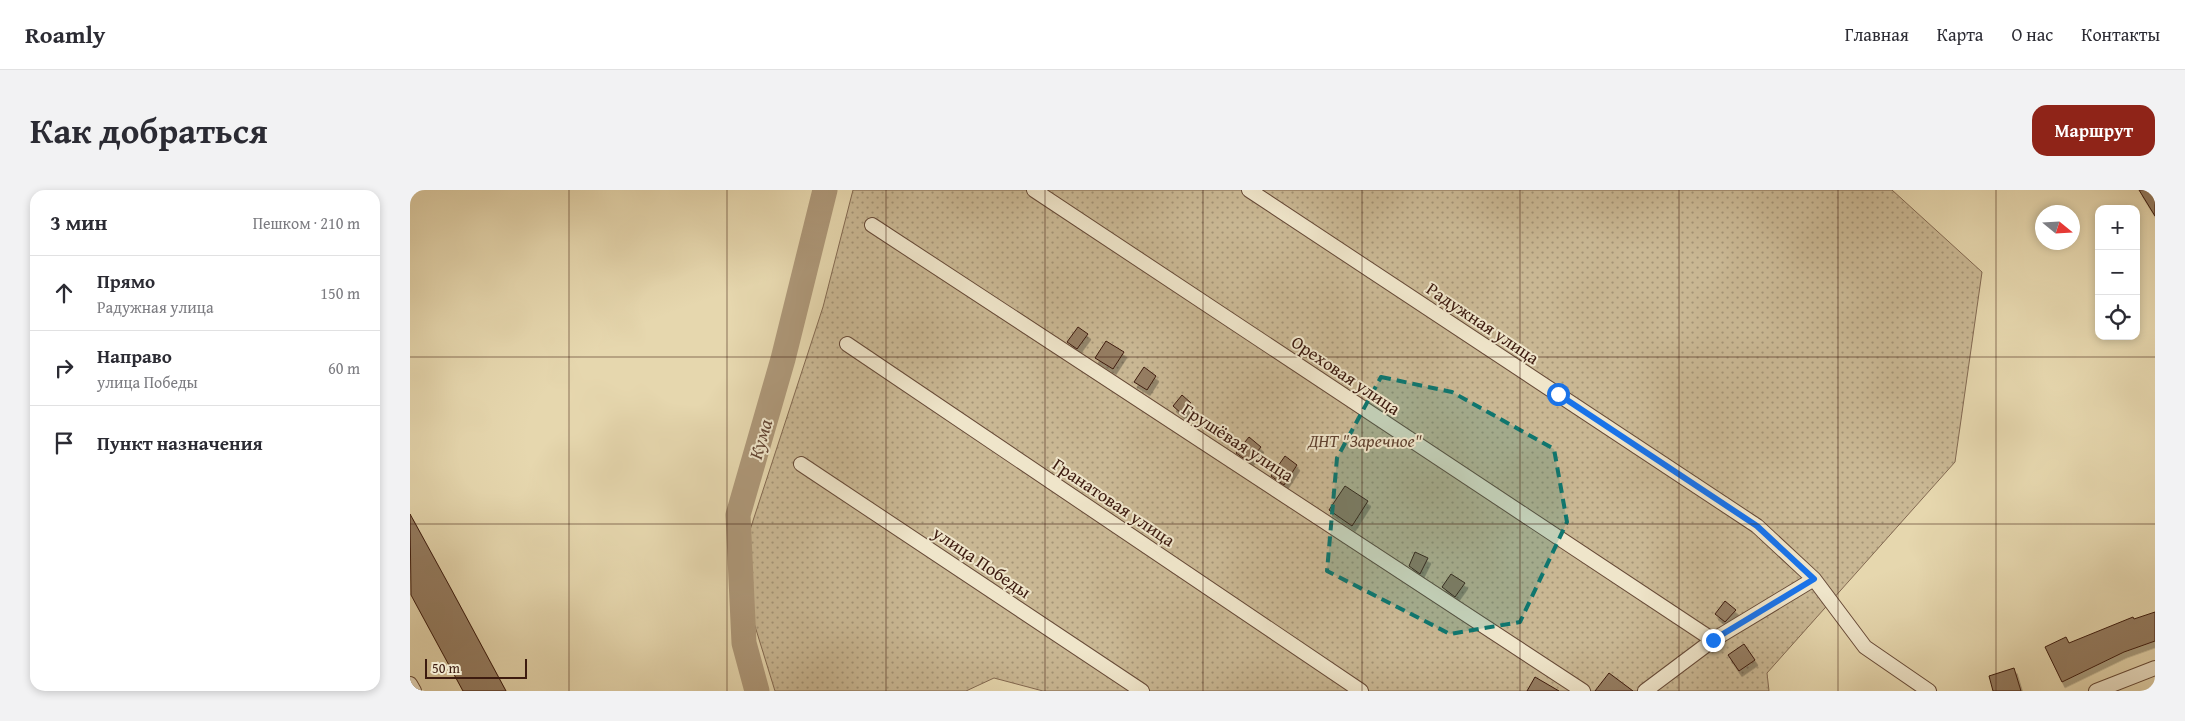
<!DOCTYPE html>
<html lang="ru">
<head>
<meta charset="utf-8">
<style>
  :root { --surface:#fff; --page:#f2f2f3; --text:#2b2b33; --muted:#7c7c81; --line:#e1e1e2; --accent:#8f2418 }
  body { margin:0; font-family:"Gentium Book Plus",serif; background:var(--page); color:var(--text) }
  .controls { position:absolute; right:15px; top:15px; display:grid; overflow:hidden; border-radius:10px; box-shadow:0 2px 8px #0003 }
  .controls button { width:45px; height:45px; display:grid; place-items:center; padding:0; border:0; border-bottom:1px solid var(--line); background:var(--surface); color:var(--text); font:25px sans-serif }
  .compass { position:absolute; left:1625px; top:15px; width:45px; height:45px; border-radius:50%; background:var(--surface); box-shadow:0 2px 8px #0003; rotate:108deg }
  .scale { position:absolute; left:15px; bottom:12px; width:102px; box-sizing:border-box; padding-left:5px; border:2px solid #3d1b0f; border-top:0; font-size:14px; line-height:18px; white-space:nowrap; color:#3d1b0f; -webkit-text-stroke:4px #efe5ca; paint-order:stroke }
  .stop { position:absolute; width:15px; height:15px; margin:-11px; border:4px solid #1a73e8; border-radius:50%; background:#fff }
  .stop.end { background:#1a73e8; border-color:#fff; box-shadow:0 1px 5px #0008 }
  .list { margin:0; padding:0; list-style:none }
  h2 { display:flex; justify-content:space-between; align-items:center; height:65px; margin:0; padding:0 20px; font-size:21px }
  h2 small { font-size:16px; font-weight:400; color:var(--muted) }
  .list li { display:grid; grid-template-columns:32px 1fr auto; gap:15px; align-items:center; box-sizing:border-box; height:75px; padding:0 20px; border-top:1px solid var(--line) }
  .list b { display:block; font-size:19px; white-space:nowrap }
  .list p { margin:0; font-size:16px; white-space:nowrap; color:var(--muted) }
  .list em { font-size:16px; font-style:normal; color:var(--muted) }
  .icon { flex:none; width:28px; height:28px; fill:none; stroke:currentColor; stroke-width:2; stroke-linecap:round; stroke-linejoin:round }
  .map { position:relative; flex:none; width:1745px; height:501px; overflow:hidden; border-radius:15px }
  header { display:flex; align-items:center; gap:30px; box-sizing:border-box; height:70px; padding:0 25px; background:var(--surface); border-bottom:1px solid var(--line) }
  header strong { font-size:24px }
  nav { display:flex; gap:28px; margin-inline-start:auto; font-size:18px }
  .intro { display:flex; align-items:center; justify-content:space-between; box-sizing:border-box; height:120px; padding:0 30px }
  h1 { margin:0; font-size:35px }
  .button { padding:12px 22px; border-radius:15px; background:var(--accent); color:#fff; font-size:18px; font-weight:700 }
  main { display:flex; gap:30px; padding:0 30px }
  aside { flex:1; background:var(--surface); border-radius:15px; box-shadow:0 2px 8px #0003 }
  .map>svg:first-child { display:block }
  .park { fill:url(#park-dots); stroke:#836951 }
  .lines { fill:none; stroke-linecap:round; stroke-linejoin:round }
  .river { stroke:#ad9778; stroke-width:25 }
  .building { fill:#957d62; stroke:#3d1b0f; filter:url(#shadow) }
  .street-casing { stroke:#674a37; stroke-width:16 }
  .street { stroke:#efe5ca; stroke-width:14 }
  .route { stroke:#1a73e8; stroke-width:6 }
  .marked { fill:#0f766e; fill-opacity:0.2; stroke:#0f766e; stroke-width:4; stroke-dasharray:10 6; stroke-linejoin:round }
  .grid { fill:none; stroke:#3d1b0f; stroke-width:1; stroke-opacity:0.55 }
  .labels { text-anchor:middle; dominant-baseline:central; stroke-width:4; stroke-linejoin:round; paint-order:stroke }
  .street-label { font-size:18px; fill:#3d1b0f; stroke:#efe5ca }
  .park-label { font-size:18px; font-style:italic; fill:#604230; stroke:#efe5ca }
  .water-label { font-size:19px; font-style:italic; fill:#644634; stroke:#efe5ca }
</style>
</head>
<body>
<header>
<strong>Roamly</strong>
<nav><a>Главная</a><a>Карта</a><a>О нас</a><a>Контакты</a></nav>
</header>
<div class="intro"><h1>Как добраться</h1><a class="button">Маршрут</a></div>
<main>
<aside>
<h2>3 мин<small>Пешком · 210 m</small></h2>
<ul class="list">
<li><svg class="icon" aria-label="ahead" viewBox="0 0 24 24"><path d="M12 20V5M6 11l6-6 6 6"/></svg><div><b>Прямо</b><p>Радужная улица</p></div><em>150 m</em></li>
<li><svg class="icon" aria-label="right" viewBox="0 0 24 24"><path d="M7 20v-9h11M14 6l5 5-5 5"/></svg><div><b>Направо</b><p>улица Победы</p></div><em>60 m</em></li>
<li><svg class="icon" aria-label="arrive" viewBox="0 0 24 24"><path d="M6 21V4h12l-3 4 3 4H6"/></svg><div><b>Пункт назначения</b></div></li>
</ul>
</aside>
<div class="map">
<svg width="1745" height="501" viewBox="0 0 1745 501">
  <defs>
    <pattern id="park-dots" width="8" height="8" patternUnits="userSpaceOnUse" patternTransform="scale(1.25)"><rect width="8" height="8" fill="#c9b793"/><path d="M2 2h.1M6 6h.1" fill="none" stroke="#a49476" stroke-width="1.8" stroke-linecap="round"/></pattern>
    <filter id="shadow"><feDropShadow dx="3" dy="5.5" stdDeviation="0" flood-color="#0004"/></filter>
  </defs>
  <rect width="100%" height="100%" fill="#e6d7ae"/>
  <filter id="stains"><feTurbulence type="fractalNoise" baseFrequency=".004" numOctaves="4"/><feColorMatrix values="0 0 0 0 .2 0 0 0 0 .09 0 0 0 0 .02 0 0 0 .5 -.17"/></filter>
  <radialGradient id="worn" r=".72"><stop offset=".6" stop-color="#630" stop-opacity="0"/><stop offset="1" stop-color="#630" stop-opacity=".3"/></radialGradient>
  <path class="park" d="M443,0h1039l90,82 -27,190 -188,211 2,18h-726l-49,-13 -28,13h-191l-21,-68 -6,-87 75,-229z"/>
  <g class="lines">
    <path class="river" d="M347,501l-13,-48 -6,-128 45,-156 42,-169"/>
  </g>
  <path class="building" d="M1729,0h16v26z
    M668,137l10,7 -11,15 -10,-7z
    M696,151l18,11 -11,17 -18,-11z
    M734,177l12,9 -9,14 -13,-8z
    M772,205l9,8 -9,11 -9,-8z
    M839,247l12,10 -12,15 -13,-9z
    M875,266l12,9 -13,20 -13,-9z
    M935,296l23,15 -16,25 -23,-16z
    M0,324l40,73 56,104h-43l-52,-96z
    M1005,362l13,6 -8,16 -11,-8z
    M1041,384l14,9 -10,14 -13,-10z
    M1315,411l11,9 -11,12 -10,-8z
    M1745,422v29l-31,11 -62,30 -17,-35 21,-10 3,6 64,-26 1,2z
    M1334,454l11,16 -16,11 -11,-16z
    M1604,478l7,23h-28l-4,-15z
    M1199,483l24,18h-38z
    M1125,487l24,14h-32z"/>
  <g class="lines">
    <g class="street-casing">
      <path id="street" d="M624,0l679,450
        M839,0l508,336 57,53 51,68 64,44
        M462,35l711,466
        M437,154l514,347
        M391,274l341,227
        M0,494l4,7
        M1235,501l68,-51 101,-61
        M1686,501l59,-23"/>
    </g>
    <use href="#street" class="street"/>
  </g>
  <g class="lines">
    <path class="route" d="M1148,204l199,132 57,53 -101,61"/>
  </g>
  <path class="marked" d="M971,187l71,15 102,57 13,73 -47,100 -70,12 -123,-63 10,-113z"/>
  <path class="grid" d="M159,0v501M317,0v501M476,0v501M635,0v501M793,0v501M952,0v501M1110,0v501M1269,0v501M1428,0v501M1586,0v501M0,167h1745M0,334h1745"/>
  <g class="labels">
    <g class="street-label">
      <text transform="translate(1073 133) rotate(34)">Радужная улица</text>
      <text transform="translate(936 185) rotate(34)">Ореховая улица</text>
      <text transform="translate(828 252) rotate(33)">Грушёвая улица</text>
      <text transform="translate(704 312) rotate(34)">Гранатовая улица</text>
      <text transform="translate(572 372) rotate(34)">улица Победы</text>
    </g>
    <g class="park-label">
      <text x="955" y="250">ДНТ "Заречное"</text>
    </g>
    <g class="water-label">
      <text transform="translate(350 249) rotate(-74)">Кума</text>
    </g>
  </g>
  <rect width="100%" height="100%" filter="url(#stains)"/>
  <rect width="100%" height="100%" fill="url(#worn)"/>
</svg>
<div class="controls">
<button>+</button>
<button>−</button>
<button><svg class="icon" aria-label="locate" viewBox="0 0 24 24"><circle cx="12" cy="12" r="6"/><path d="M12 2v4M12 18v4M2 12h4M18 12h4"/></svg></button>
</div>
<svg class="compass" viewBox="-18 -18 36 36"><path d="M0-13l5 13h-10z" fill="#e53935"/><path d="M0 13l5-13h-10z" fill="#7c7c81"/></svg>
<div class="scale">50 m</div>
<div class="stop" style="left:1148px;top:204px"></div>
<div class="stop end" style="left:1303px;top:450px"></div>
</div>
</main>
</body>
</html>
